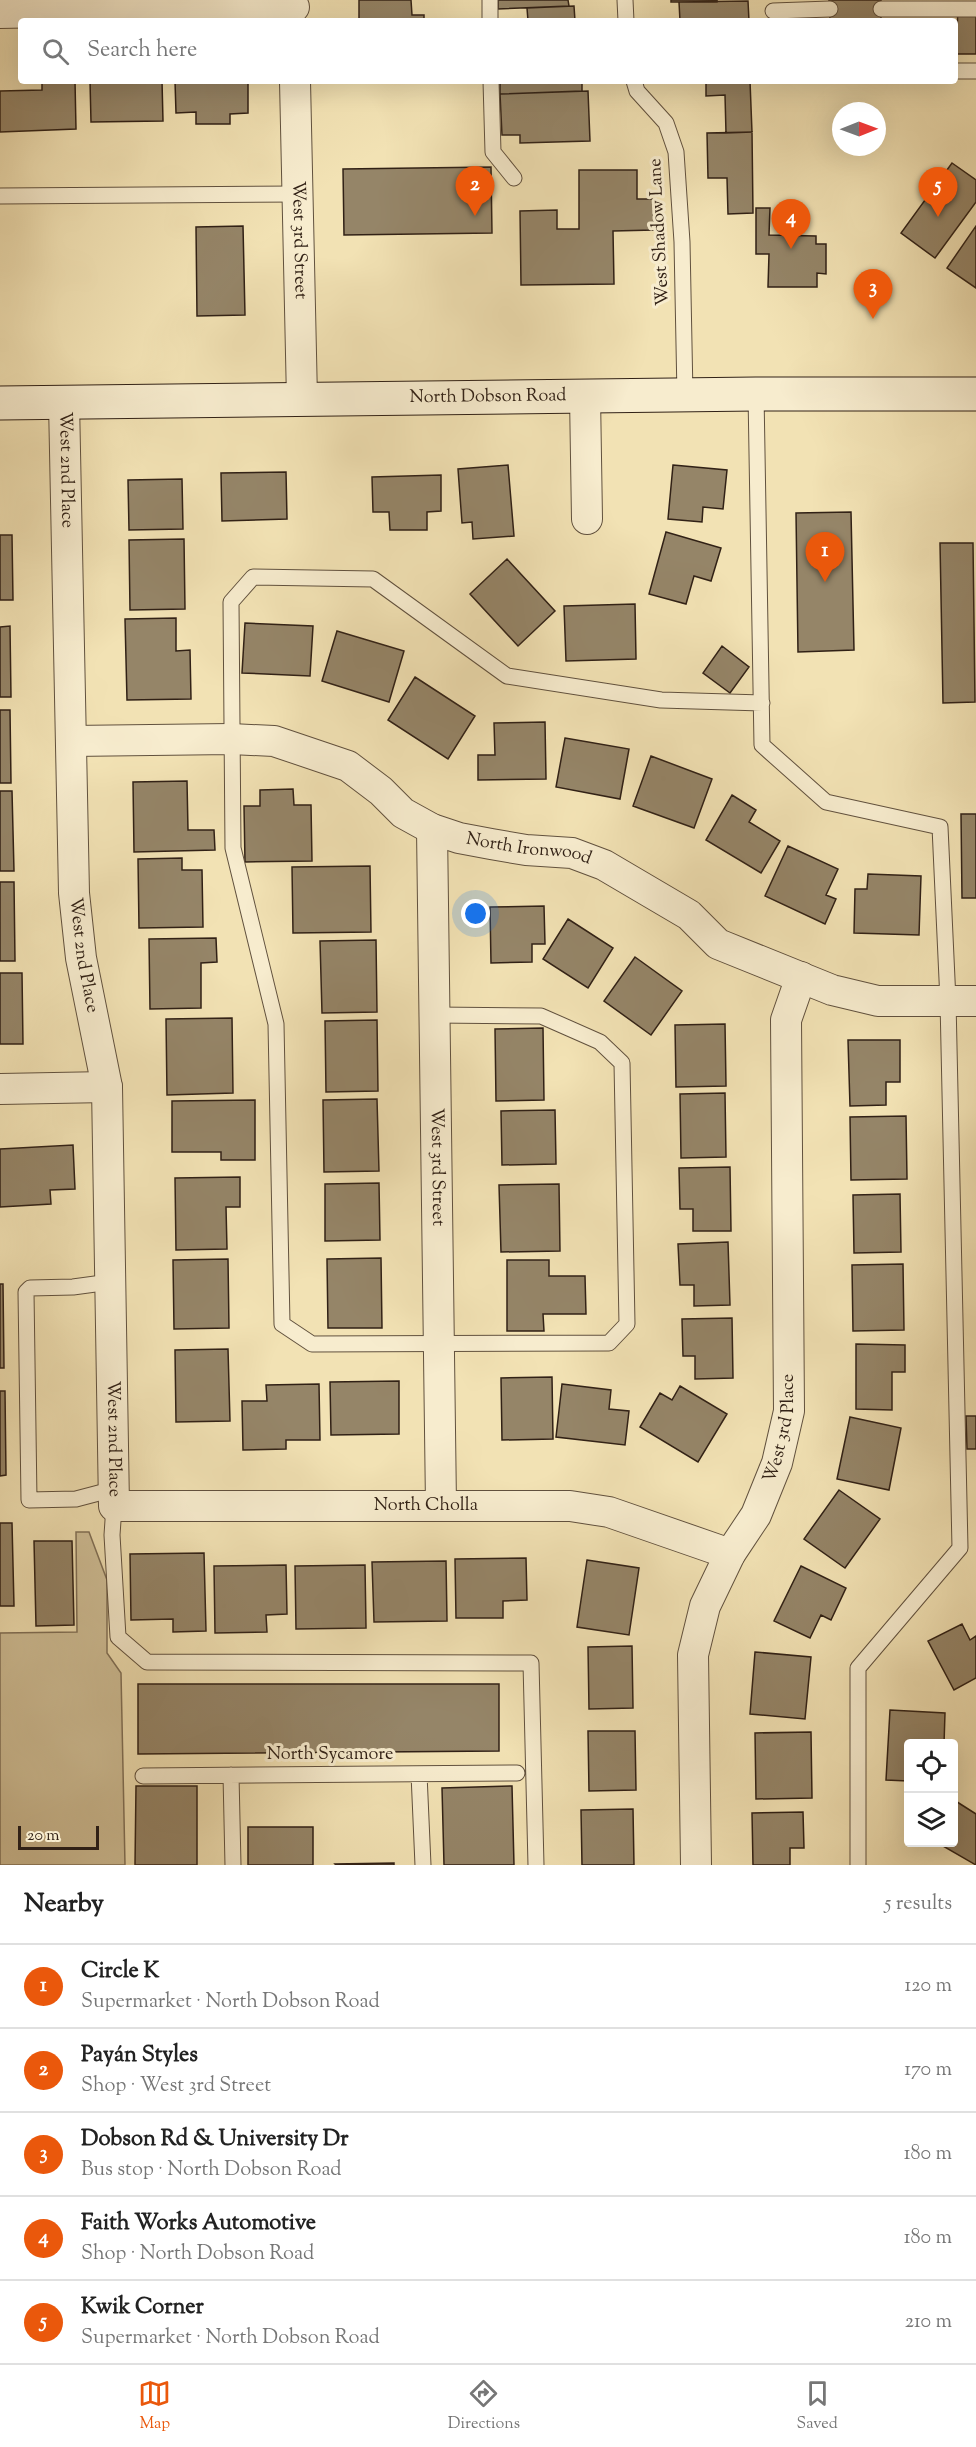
<!DOCTYPE html>
<html lang="en">
<head>
<meta charset="utf-8">
<style>
  :root { --surface:#fff; --page:#f2f2f2; --text:#222; --muted:#767676; --line:#e0e0e0; --accent:#ea580c }
  body { margin:0; font-family:"Sorts Mill Goudy",serif; background:var(--page); color:var(--text) }
  .controls { position:absolute; right:18px; bottom:18px; display:grid; overflow:hidden; border-radius:6px; box-shadow:0 6px 24px #0002 }
  .controls button { width:54px; height:54px; display:grid; place-items:center; padding:0; border:0; border-bottom:2px solid var(--line); background:var(--surface); color:var(--text); font:30px sans-serif }
  .compass { position:absolute; left:832px; top:102px; width:54px; height:54px; border-radius:50%; background:var(--surface); box-shadow:0 6px 24px #0002; rotate:89deg }
  .scale { position:absolute; left:18px; bottom:15px; width:81px; box-sizing:border-box; padding-left:6px; border:3px solid #312116; border-top:0; font-size:16px; line-height:21px; white-space:nowrap; color:#312116; -webkit-text-stroke:4px #f7ecce; paint-order:stroke }
  .you { position:absolute; left:476px; top:914px; width:21px; height:21px; margin:-15px; border:4px solid #fff; border-radius:50%; background:#1a73e8; box-shadow:0 0 0 9px #1a73e833 }
  .badge { display:grid; place-items:center; width:39px; height:39px; border-radius:50%; background:var(--accent); color:#fff; font-size:20px; font-weight:700 }
  .pin { position:absolute; translate:-50% -50px; filter:drop-shadow(0 2px 3px #0008) }
  .pin::after { content:''; position:absolute; top:32px; width:21px; height:18px; background:inherit; clip-path:polygon(0 0,100% 0,50% 100%) }
  .list { margin:0; padding:0; list-style:none }
  h2 { display:flex; justify-content:space-between; align-items:center; height:78px; margin:0; padding:0 24px; font-size:26px }
  h2 small { font-size:20px; font-weight:400; color:var(--muted) }
  .list li { display:grid; grid-template-columns:39px 1fr auto; gap:18px; align-items:center; box-sizing:border-box; height:84px; padding:0 24px; border-top:2px solid var(--line) }
  .list b { display:block; font-size:22px; white-space:nowrap }
  .list p { margin:0; font-size:20px; white-space:nowrap; color:var(--muted) }
  .list em { font-size:20px; font-style:normal; color:var(--muted) }
  .icon { flex:none; width:33px; height:33px; fill:none; stroke:currentColor; stroke-width:2; stroke-linecap:round; stroke-linejoin:round }
  .map { position:relative; flex:none; width:976px; height:1865px; overflow:hidden }
  .search { position:absolute; background:var(--surface); box-shadow:0 6px 24px #0002; left:18px; right:18px; top:18px; height:66px; display:flex; align-items:center; gap:15px; box-sizing:border-box; padding:0 21px; border-radius:6px; color:var(--muted); font-size:22px }
  .sheet { height:498px; background:var(--surface) }
  nav { display:flex; justify-content:space-around; align-items:center; box-sizing:border-box; height:84px; border-top:2px solid var(--line); background:var(--surface); font-size:16px; color:var(--muted) }
  nav a { display:grid; justify-items:center; gap:3px }
  nav .on { color:var(--accent) }
  .map>svg:first-child { display:block }
  .green { fill:#d1c199; stroke:#817158; stroke-width:1.5 }
  .building { fill:#958568; stroke:#312116; stroke-width:1.5 }
  .lines { fill:none; stroke-linecap:round; stroke-linejoin:round }
  .lane-casing { stroke:#61513e; stroke-width:17 }
  .street-casing { stroke:#61513e; stroke-width:32 }
  .secondary-casing { stroke:#312116; stroke-width:35 }
  .lane { stroke:#f7ecce; stroke-width:15 }
  .street { stroke:#f7ecce; stroke-width:30 }
  .secondary { stroke:#f7ecce; stroke-width:33 }
  .labels { text-anchor:middle; dominant-baseline:central; stroke-width:6; stroke-linejoin:round; paint-order:stroke }
  .street-label { font-size:18px; fill:#312116; stroke:#f7ecce }
</style>
</head>
<body>
<div class="map">
<svg width="976" height="1865" viewBox="0 0 976 1865">
  <rect width="100%" height="100%" fill="#f2e2b4"/>
  <filter id="stains"><feTurbulence type="fractalNoise" baseFrequency=".00333" numOctaves="4"/><feColorMatrix values="0 0 0 0 .2 0 0 0 0 .09 0 0 0 0 .02 0 0 0 .5 -.17"/></filter>
  <radialGradient id="worn" r=".72"><stop offset=".6" stop-color="#630" stop-opacity="0"/><stop offset="1" stop-color="#630" stop-opacity=".3"/></radialGradient>
  <path class="green" d="M76,1532h13l18,48v73l14,20 4,192h-125v-232l77,-1z"/>
  <path class="building" d="M359,0h52l1,15h12v6h-65z
    M498,0h70l1,6 -71,3z
    M671,0h46v2h-46z
    M829,0h52v21h-51z
    M748,1l1,20h-69l-1,-19z
    M574,6l1,15h-47l-1,-13z
    M958,8l18,1v45h-20z
    M42,81h33l1,48 -76,3v-41l42,-1z
    M90,81h72l1,40 -72,1z
    M175,81h73v32l-18,1v10h-34v-12l-20,1z
    M500,81h82v10l-82,3z
    M706,81h44l2,51 -26,1 -1,-38 -19,1z
    M848,81h78l-78,2z
    M588,91l2,50 -70,2v-8h-18l-2,-41z
    M752,132l1,81 -25,1 -1,-36h-19l-1,-45z
    M952,163l24,17v22l-41,56 -34,-25z
    M491,167l1,66 -148,2 -1,-66z
    M579,170h58v29h16l1,31 -41,1 1,53 -93,1 -1,-74 37,-1v19h22z
    M756,208h14l-1,27 47,1v8h10v30l-9,-1v14h-49l1,-33h-13z
    M243,226l2,89 -48,1 -1,-89z
    M976,226v62l-29,-20z
    M508,465l6,71 -41,3 -1,-17 -10,1 -4,-54z
    M673,465l54,5 -4,39 -20,-2 -1,15 -34,-3z
    M286,472l1,47 -65,2 -1,-48z
    M441,475v36l-14,1v18h-37l-1,-18h-16l-1,-35z
    M182,479l1,50 -54,1 -1,-50z
    M851,512l3,138 -56,2 -2,-139z
    M666,532l55,16 -10,33 -17,-5 -8,28 -37,-10z
    M0,535h12l1,65h-13z
    M184,539l1,70 -55,1 -1,-70z
    M940,543h33l2,159 -32,1z
    M507,559l48,52 -37,35 -48,-52z
    M635,604l1,55 -70,2 -2,-55z
    M176,618v33l14,-1 1,49 -64,1 -2,-81z
    M245,623l68,3 -3,50 -68,-3z
    M10,626l1,71h-11v-70z
    M337,631l67,20 -15,51 -67,-21z
    M722,646l27,21 -19,26 -27,-20z
    M415,677l60,39 -27,43 -60,-39z
    M0,710h10l1,73h-11z
    M545,722l1,57 -68,1v-25h17l-1,-32z
    M565,738l64,11 -9,50 -64,-12z
    M651,756l61,23 -18,49 -61,-22z
    M187,781l1,49h26l1,20 -81,2 -1,-70z
    M293,789l1,16h17l1,56 -67,1 -1,-56h16v-16z
    M0,791h12l2,80h-14z
    M732,795l24,15 -7,12 31,19 -19,32 -55,-33z
    M961,814h15v84h-14z
    M788,846l50,23 -12,26 10,4 -11,25 -60,-28z
    M182,858v12h20l1,57 -64,1 -1,-69z
    M370,866l1,66 -78,1 -1,-66z
    M868,874l53,2 -2,59 -65,-2 1,-44h12z
    M0,882h14l1,79h-15z
    M544,906l1,38h-13v18l-41,1 -1,-56z
    M568,919l45,29 -25,40 -45,-29z
    M216,938l1,24 -16,1v45l-51,1 -1,-70z
    M376,940l1,72 -55,1 -2,-72z
    M635,957l47,34 -31,44 -47,-34z
    M0,973h22l1,71h-23z
    M232,1018l1,75 -66,2 -1,-76z
    M377,1020l1,71 -52,1 -1,-71z
    M725,1024l1,62 -50,1 -1,-62z
    M543,1028l1,72 -48,1 -1,-72z
    M848,1040h52v42h-14v23l-36,1z
    M725,1093l1,64 -45,1 -1,-64z
    M377,1099l2,72 -55,1 -1,-72z
    M255,1100v60h-34v-8h-49v-51z
    M555,1110l1,54 -54,1 -1,-54z
    M906,1116l1,63 -56,1 -1,-63z
    M73,1145l2,44 -25,1 1,14 -51,3v-58z
    M730,1167l1,64h-38v-22h-13l-1,-41z
    M240,1177v30h-14l1,42 -51,1 -1,-72z
    M379,1183l1,57 -55,1v-57z
    M559,1184l1,67 -59,1 -2,-67z
    M900,1194l1,58 -47,1 -1,-58z
    M728,1242l2,63 -36,1v-21h-14l-2,-41z
    M381,1258l1,70h-54l-1,-69z
    M228,1259l1,69 -55,1 -1,-69z
    M507,1260h42v16h36l1,38h-43l1,17h-37z
    M903,1264l1,66 -51,1 -1,-66z
    M0,1284h3l1,84h-4z
    M732,1318l1,60 -38,1v-23h-12l-1,-37z
    M856,1344l49,1v27h-13v38l-36,-1z
    M228,1349l2,72 -54,1 -1,-72z
    M552,1377l1,62 -51,1 -1,-62z
    M399,1381v53l-68,1 -1,-53z
    M319,1384l1,56h-34v9l-43,1 -1,-49h25l-1,-16z
    M562,1384l49,6 -2,19 20,2 -4,34 -69,-8z
    M680,1386l47,28 -29,48 -58,-35 20,-34 12,7z
    M0,1391h5l1,84 -6,1z
    M966,1416h10v33h-9z
    M850,1417l51,11 -12,62 -52,-11z
    M839,1490l41,29 -35,49 -41,-29z
    M0,1523h12l2,83h-14z
    M34,1541h38l2,84 -38,1z
    M204,1553l2,78 -33,1v-13l-42,1 -1,-66z
    M526,1558l1,42 -24,1v17h-47l-1,-59z
    M587,1560l52,8 -10,67 -52,-8z
    M446,1561l1,60 -73,1 -2,-60z
    M286,1565l1,49 -21,1 1,17 -52,1 -1,-67z
    M365,1565l1,63 -70,1 -1,-63z
    M801,1566l45,22 -15,32 -10,-5 -11,23 -36,-17z
    M962,1624l8,16 6,-4v42l-22,12 -26,-49z
    M632,1646l1,62 -44,1 -1,-62z
    M755,1652l56,5 -6,62 -55,-5z
    M138,1684h361v67l-361,3z
    M890,1710l55,3 -1,31h-36v37l-22,-1z
    M588,1731h47l1,59 -47,1z
    M811,1732l1,66 -56,1 -1,-66z
    M136,1786h61v79h-62z
    M512,1786l2,79h-70l-2,-77z
    M954,1800l22,14v51l-40,-23h18z
    M633,1809l1,56h-52l-1,-55z
    M803,1812l1,36h-14v17h-37l-1,-52z
    M248,1827h65v38h-65z
    M394,1863v2h-58l-1,-1z"/>
  <g class="lines">
    <g class="lane-casing">
      <path id="lane" d="M490,0v21
        M625,0l1,21
        M881,9h95
        M773,11l57,-2
        M955,71h21
        M491,81l2,71 21,26
        M634,81l3,10 29,32 10,29 6,90 3,153
        M0,196l298,-2
        M756,394l6,351 64,57 114,25 8,174 12,547 -102,120v197
        M435,1015l106,1 59,26 22,21 5,261 -18,19 -297,1 -30,-20 -6,-300 -43,-176 -2,-246 22,-25 120,2 134,97 154,24 101,3
        M110,1282l-37,5 -43,1 -4,4 3,208 47,-1 38,-10
        M114,1506l-2,29 6,102 29,25 384,1 5,202
        M419,1774l4,91
        M231,1775l2,90
        M143,1776l374,-3"/>
    </g>
    <g class="street-casing">
      <g id="street">
        <path d="M0,13l294,-6"/>
        <path id="s1" d="M295,81l7,318"/>
        <path d="M585,396l2,123"/>
        <path id="s2" d="M64,402l10,491 7,65 26,129 7,419h456l39,6 121,42"/>
        <path id="s3" d="M71,741l160,-2 43,2 74,25 33,25 22,22 29,16 27,9 32,6 35,6 46,3 32,12 85,50 29,29 114,46 46,11h98"/>
        <path id="s4" d="M432,829l9,676"/>
        <path d="M0,1089l107,-2"/>
        <path id="s5" d="M696,1865l-3,-210 12,-49 25,-52 26,-39 21,-52 12,-52 -3,-391 15,-43"/>
      </g>
    </g>
    <g class="secondary-casing">
      <g id="secondary">
        <path id="s6" d="M0,403l756,-9h220"/>
      </g>
    </g>
    <use href="#lane" class="lane"/>
    <use href="#street" class="street"/>
    <use href="#secondary" class="secondary"/>
  </g>
  <g class="labels">
    <g class="street-label">
      <text transform="translate(660 232) rotate(-93)">West Shadow Lane</text>
      <text stroke="none"><textPath href="#s1" startOffset="159">West 3rd Street</textPath></text>
      <text stroke="none"><textPath href="#s6" startOffset="488">North Dobson Road</textPath></text>
      <text stroke="none"><textPath href="#s2" startOffset="68">West 2nd Place</textPath></text>
      <text stroke="none"><textPath href="#s3" startOffset="486">North Ironwood</textPath></text>
      <text stroke="none"><textPath href="#s2" startOffset="554">West 2nd Place</textPath></text>
      <text stroke="none"><textPath href="#s4" startOffset="338">West 3rd Street</textPath></text>
      <text stroke="none"><textPath href="#s5" startOffset="456">West 3rd Place</textPath></text>
      <text stroke="none"><textPath href="#s2" startOffset="1040">West 2nd Place</textPath></text>
      <text stroke="none"><textPath href="#s2" startOffset="1419">North Cholla</textPath></text>
      <text x="330" y="1755">North Sycamore</text>
    </g>
  </g>
  <rect width="100%" height="100%" filter="url(#stains)"/>
  <rect width="100%" height="100%" fill="url(#worn)"/>
</svg>
<div class="controls">
<button><svg class="icon" aria-label="locate" viewBox="0 0 24 24"><circle cx="12" cy="12" r="6"/><path d="M12 2v4M12 18v4M2 12h4M18 12h4"/></svg></button>
<button><svg class="icon" aria-label="layers" viewBox="0 0 24 24"><path d="M12 4l9 5-9 5-9-5zM3 14l9 5 9-5"/></svg></button>
</div>
<svg class="compass" viewBox="-18 -18 36 36"><path d="M0-13l5 13h-10z" fill="#e53935"/><path d="M0 13l5-13h-10z" fill="#767676"/></svg>
<div class="scale">20 m</div>
<div class="you"></div>
<div class="pin badge" style="left:825px;top:582px">1</div>
<div class="pin badge" style="left:475px;top:216px">2</div>
<div class="pin badge" style="left:873px;top:319px">3</div>
<div class="pin badge" style="left:791px;top:249px">4</div>
<div class="pin badge" style="left:938px;top:217px">5</div>
<div class="search"><svg class="icon" aria-label="search" viewBox="0 0 24 24"><circle cx="10" cy="10" r="6"/><path d="M15 15l6 6"/></svg>Search here</div>
</div>
<section class="sheet">
<h2>Nearby<small>5 results</small></h2>
<ul class="list">
<li><span class="badge">1</span><div><b>Circle K</b><p>Supermarket · North Dobson Road</p></div><em>120 m</em></li>
<li><span class="badge">2</span><div><b>Payán Styles</b><p>Shop · West 3rd Street</p></div><em>170 m</em></li>
<li><span class="badge">3</span><div><b>Dobson Rd &amp; University Dr</b><p>Bus stop · North Dobson Road</p></div><em>180 m</em></li>
<li><span class="badge">4</span><div><b>Faith Works Automotive</b><p>Shop · North Dobson Road</p></div><em>180 m</em></li>
<li><span class="badge">5</span><div><b>Kwik Corner</b><p>Supermarket · North Dobson Road</p></div><em>210 m</em></li>
</ul>
</section>
<nav>
<a class="on"><svg class="icon" aria-label="map" viewBox="0 0 24 24"><path d="M3 6l6-2 6 2 6-2v14l-6 2-6-2-6 2zM9 4v14M15 6v14"/></svg>Map</a>
<a><svg class="icon" aria-label="directions" viewBox="0 0 24 24"><path d="M12 3l9 9-9 9-9-9zM9 14v-3h6M13 9l2 2-2 2"/></svg>Directions</a>
<a><svg class="icon" aria-label="saved" viewBox="0 0 24 24"><path d="M7 4h10v16l-5-4-5 4z"/></svg>Saved</a>
</nav>
</body>
</html>
